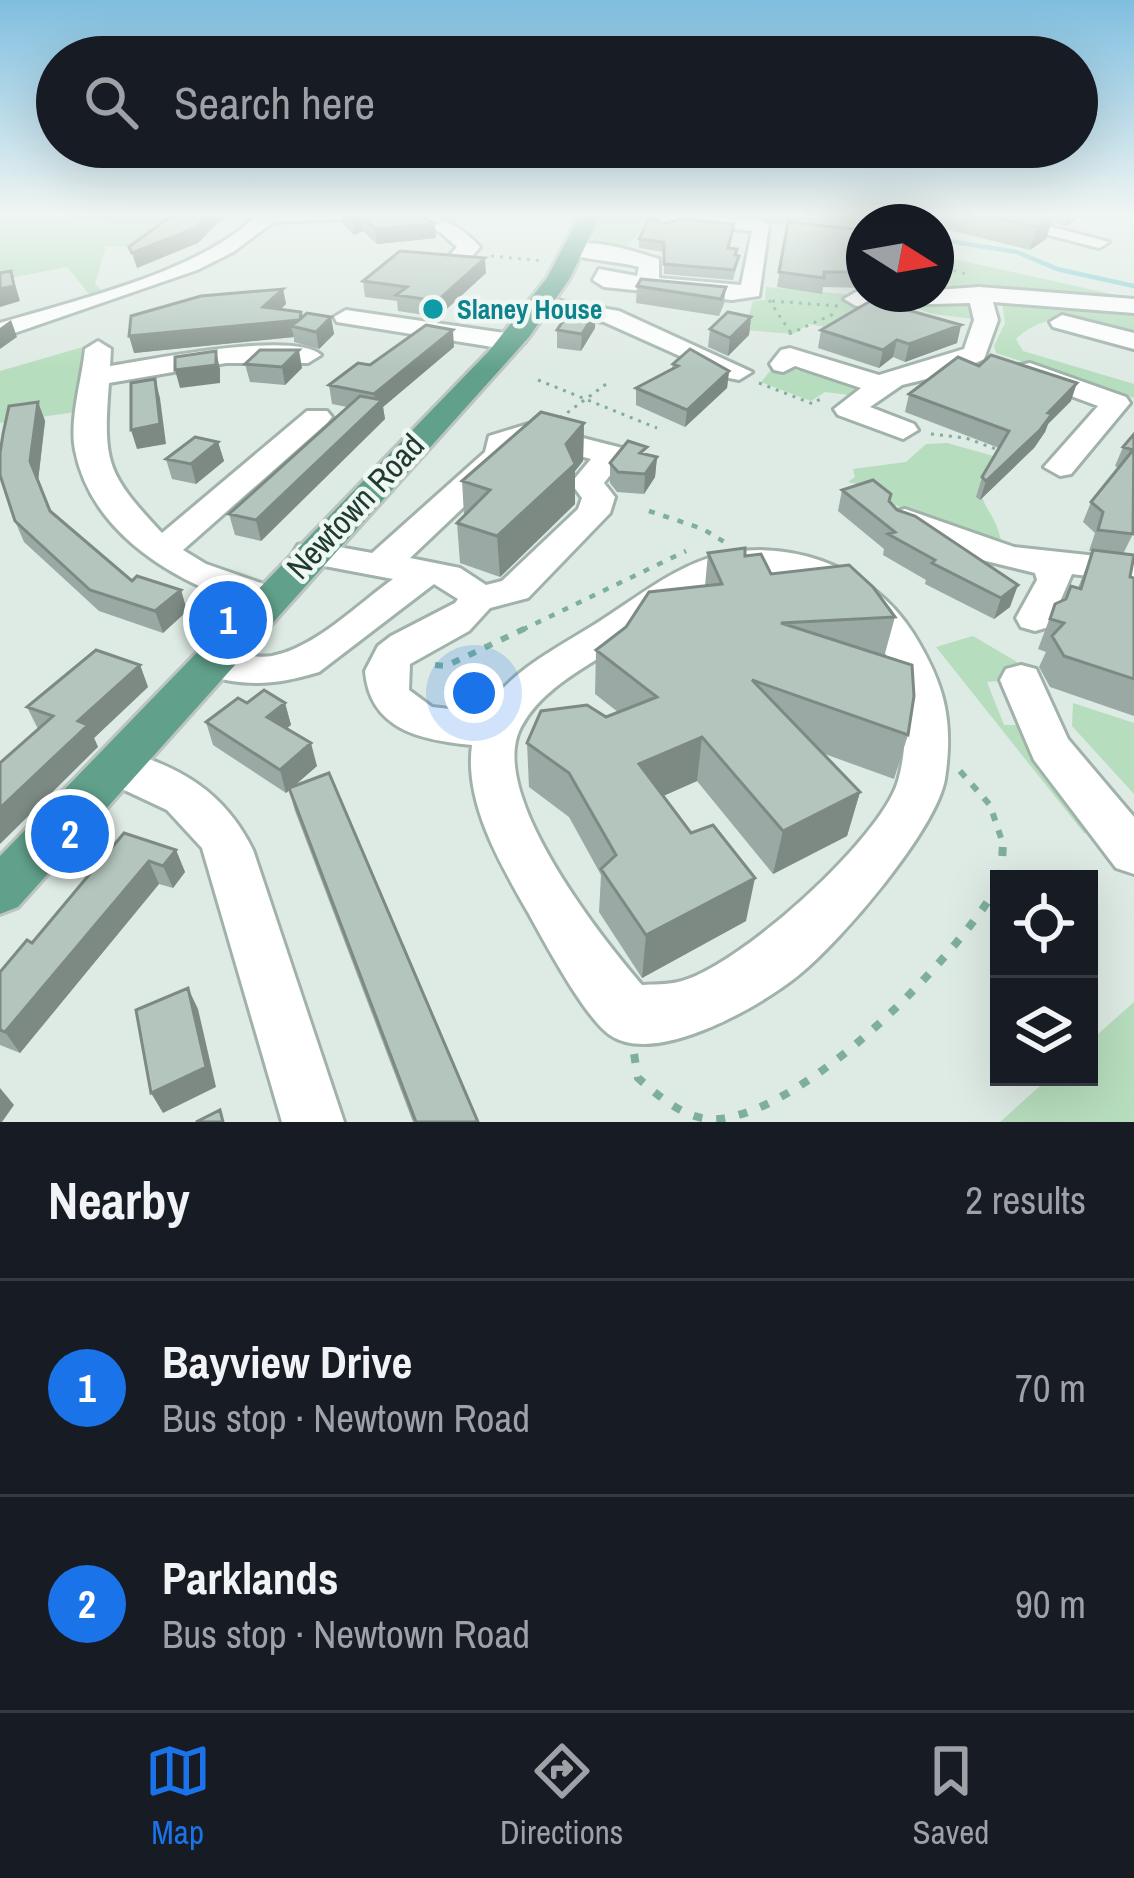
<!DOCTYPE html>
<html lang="en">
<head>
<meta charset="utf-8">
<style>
  :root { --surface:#171b24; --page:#20242c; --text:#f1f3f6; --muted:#9ea1a6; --line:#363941; --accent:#1a73e8 }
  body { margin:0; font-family:"Archivo Narrow",sans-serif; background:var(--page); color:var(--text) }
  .controls { position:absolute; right:36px; bottom:36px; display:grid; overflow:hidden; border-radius:0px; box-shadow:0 12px 48px #0002 }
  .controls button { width:108px; height:108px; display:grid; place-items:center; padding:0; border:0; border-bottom:3px solid var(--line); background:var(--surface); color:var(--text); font:60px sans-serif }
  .compass { position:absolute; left:846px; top:204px; width:108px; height:108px; border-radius:50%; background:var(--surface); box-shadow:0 12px 48px #0002; rotate:101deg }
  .you { position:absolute; left:474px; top:693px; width:42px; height:42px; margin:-30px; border:9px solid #fff; border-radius:50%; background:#1a73e8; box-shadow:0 0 0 18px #1a73e833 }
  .badge { display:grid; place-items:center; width:78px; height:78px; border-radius:50%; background:var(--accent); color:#fff; font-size:39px; font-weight:700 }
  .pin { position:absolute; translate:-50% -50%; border:6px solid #fff; box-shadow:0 3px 12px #0006 }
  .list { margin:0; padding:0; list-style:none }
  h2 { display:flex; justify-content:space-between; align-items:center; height:156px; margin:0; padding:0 48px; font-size:51px }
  h2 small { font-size:39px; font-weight:400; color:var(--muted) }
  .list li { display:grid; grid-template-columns:78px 1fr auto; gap:36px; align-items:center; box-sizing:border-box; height:216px; padding:0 48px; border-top:3px solid var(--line) }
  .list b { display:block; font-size:45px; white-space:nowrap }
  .list p { margin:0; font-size:39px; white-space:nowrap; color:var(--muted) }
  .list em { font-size:39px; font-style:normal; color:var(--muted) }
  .icon { flex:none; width:66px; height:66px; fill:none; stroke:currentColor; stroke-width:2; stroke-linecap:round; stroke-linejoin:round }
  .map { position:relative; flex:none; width:1134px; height:1122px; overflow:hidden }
  .search { position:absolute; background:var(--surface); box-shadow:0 12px 48px #0002; left:36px; right:36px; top:36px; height:132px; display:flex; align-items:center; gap:30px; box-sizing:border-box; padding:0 42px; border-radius:66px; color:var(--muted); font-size:45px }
  .sheet { height:588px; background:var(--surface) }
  nav { display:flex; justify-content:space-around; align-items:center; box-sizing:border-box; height:168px; border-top:3px solid var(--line); background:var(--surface); font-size:33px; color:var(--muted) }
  nav a { display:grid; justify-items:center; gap:6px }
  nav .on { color:var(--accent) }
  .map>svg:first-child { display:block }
  .green { fill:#b6ddbd }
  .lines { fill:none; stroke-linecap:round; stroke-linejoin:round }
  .stream { stroke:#83ccd2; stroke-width:4.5 }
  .minor-casing { stroke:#a1b2ab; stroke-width:6 }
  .major-casing { stroke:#bcc4c1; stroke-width:6 }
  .path-far3 { stroke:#7daf9c; stroke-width:3; stroke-dasharray:3 6; stroke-linecap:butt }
  .path-far2 { stroke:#7daf9c; stroke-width:4.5; stroke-dasharray:6 9; stroke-linecap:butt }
  .path-far1 { stroke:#7daf9c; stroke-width:6; stroke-dasharray:8 10; stroke-linecap:butt }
  .path { stroke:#7daf9c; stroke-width:8; stroke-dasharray:9 14; stroke-linecap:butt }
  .minor { fill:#fff; fill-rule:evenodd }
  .major { fill:#61a18c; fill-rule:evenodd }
  .wall { fill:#9aa9a3 }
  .shaded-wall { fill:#7d8a84 }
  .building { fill:#b3c5bd; stroke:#7d8a84; stroke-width:3 }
  .culture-dot { fill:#0f9aa8; stroke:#eef7f2; stroke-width:4.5 }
  .labels { text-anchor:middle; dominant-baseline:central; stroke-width:9; stroke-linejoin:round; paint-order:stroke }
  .far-culture-label { font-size:27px; font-weight:bold; fill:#0d838f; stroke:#eef7f2; text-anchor:start }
  .street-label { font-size:33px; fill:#1f3a31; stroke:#eef7f2 }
</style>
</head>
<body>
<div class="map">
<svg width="1134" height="1122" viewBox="0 0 1134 1122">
  <rect width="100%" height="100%" fill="#deeae4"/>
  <path class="green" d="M0,213h165l-1,12 -17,23 -41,-2 -11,38 6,6 -12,4 -22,-27 -67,13z
    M604,213h53l-35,38 -32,-4z
    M673,213h202l37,9h-48v21c-63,-16 -125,-24 -191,-30z
    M936,248l15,4 -2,6 185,41v4l-108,-13 -90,3z
    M766,287l79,7 7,11 105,-6 16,3 1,17 -41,-5 -21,-7 -24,3 -46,20 -33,-6 -16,10 -48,-4 8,-29 12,-1z
    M1002,302l132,7v30c-41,-15 -79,-36 -118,0l7,12 111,33v14l-138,-45 -2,-7 11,-23z
    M83,347l-8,65 -75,11v-52z
    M776,364l23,7 8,-3 57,20 -7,8 -32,-4 -14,9 -50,-19z
    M947,443l50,14c-30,57 -5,37 5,88l-61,-17 -23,-17 -36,-9 -2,-13 -32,-7 7,-5 -2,-8 53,-7 20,-18z
    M973,636l44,26 -9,18 -21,2 17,43h16l75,109 -11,-1 -148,-186z
    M1073,703l61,20v71l-62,-68z
    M1134,1002v120h-134l50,-45h39v-35z"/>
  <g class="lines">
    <path class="stream" d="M852,213l17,9
      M883,222h8
      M936,239l81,13 40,17 77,17"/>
    <g class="minor-casing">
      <path id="minor" d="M259,213h96l-10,6 -72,3 -40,30 -36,18 -197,68v-15c76,-23 204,-52 259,-110z
        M397,213c35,0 60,8 83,34l-12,14h-16l-3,-5 8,-9 -17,-15z
        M662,213l95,6 12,6 -10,71 -27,4 -128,-13 -11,-7 6,-11 38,7 2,-9c-23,-7 -56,-5 -75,-17 24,-16 68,1 95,9v19l82,7 11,-54 -76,-9 -10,7 -10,-6z
        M919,213h24l-10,8h-14z
        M964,213h36l109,29 -10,6z
        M979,287l155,12v14l-141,-11 5,18 -14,39 -25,12 -57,14 -32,22 44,17 4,6 -15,9 -65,-24 -4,-6 27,-21 -66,-22 -12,6 -9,-2 -4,-6 11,-14 9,-2 89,27 85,-26 10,-29 -4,-17 -114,3 -12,-7 12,-7 80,2v-4z
        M543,298l76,13 133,61 -13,8 -10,-2 -125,-56 -69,-12v-10z
        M346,310l166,24 13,8 -13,8 -175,-28 -3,-5z
        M1062,315l72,18v16l-81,-22 -3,-5z
        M98,341l13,8 -1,17c38,-6 185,-36 211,-11l-13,8h-82l-117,20c-6,80 -3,90 53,150l145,-122h20l5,6 -5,6 -144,127 23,14 75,26 6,9 -6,9c-19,5 -34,-3 -53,-10 -67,-25 -138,-71 -153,-148 -6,-30 7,-71 10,-101z
        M1030,363l96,34 4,6 -59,71 -11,2 -16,-9 54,-61 -78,-29 -3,-6 3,-6z
        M528,424l94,24 4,7 -22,28 11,14 -5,16 -82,85 -38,10 -21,23 -59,33 -1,26 23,17 52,6c26,-43 72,-64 113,-90 35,-22 69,-50 109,-64 76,-26 165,7 207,74 31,50 41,86 32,146 -9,51 -104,162 -145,195 -37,31 -144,93 -190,61 -25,-17 -65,-92 -81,-121 -28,-49 -65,-111 -57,-169 -51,-5 -102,-15 -107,-74l13,-25 13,-10 64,-33 3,-4 -24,-15 -115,88c-47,14 -74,15 -122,1l-6,-10 6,-10c25,-8 50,7 75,3 43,-8 86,-52 121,-77l-95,-18 -5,-8 5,-8 13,-3 61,11 113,-101 4,-16zM529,442l62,17 -20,24 11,15 -4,11 -76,72 -16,4 -26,-17 -50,-10 101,-96 4,-15zM773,573c40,5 66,24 93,53 37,41 47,102 32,155 -17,58 -161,188 -220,201 -11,3 -25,2 -36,3 -41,-48 -156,-192 -121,-258 21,-40 69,-62 105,-86 53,-36 80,-66 147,-68z
        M905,509l109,38 120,13v22l-62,-8 -23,53 -14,4 -14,-4 -5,-9 21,-38 -2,-7 -53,-13 -89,-34 -5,-7 5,-7z
        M1021,665l15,4 32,70 66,78v57l-18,-6 -82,-108 -34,-80 6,-11z
        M119,749c61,18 105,42 134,101l91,272h-62l-80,-274 -35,-38 -64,-30 -7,-13 7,-13z"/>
    </g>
    <g class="major-casing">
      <path id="major" d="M581,213h20l-31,65 -41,59 -511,570 -18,7v-58l489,-505 58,-73z"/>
    </g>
    <path class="path-far3" d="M491,256l54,5
      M936,266l31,8
      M769,300l22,33
      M772,301l66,5
      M789,334l49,-22
      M538,380l119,48
      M759,383l54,21 7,-5
      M560,418l49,-36
      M931,434l35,4 35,13"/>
    <path class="path-far2" d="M649,511l54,18 23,14
      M522,630l164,-79"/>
    <path class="path-far1" d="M435,665l11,1 82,-39
      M960,771l30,34 14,42"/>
    <path class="path" d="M1001,879l2,-35
      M634,1054l4,24c22,19 49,44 81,41 91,-10 235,-159 280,-235"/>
    <use href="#minor" class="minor"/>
    <use href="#major" class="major"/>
  </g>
  <path class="wall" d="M342,213h73l20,10 1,15 -59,6 -14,-13 -9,4 -11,-11z
    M431,213h28l-5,7z
    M882,213h35l-2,9z
    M933,213h152l-19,13 -14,-4 -6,17 -16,11 -94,-23v-5h-5z
    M788,222l76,8v58l-41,-1 -1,7 -45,-7z
    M664,224l69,9 -4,15 10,8 -6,24 -69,-6v-22l-25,-4v-9z
    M486,273l-48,44 -40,-6 -1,-10 -32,-4 -2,-16z
    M637,286l89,1 -2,17 -5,12 -83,-13z
    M283,289l3,15 -5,5 21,9 29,-1 3,17 -15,15 -25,-7v-5l-160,16z
    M751,317l-2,18 -21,21 -20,-9 2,-18z
    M961,325l-4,18 -52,19 -12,-5 -14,11 -61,-20 3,-18z
    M595,328l-14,23 -24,-3v-18z
    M454,347l-71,60 2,12 -124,122 -26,-6 -6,-21 118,-107 -15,-3 -3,-19 41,-20z
    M245,364l57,4 -17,17 -35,-3z
    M673,364l56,7 -2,17 -42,39 -49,-22v-17l36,-19z
    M909,394l162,7 -23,23 -3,8 -11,16 -54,52 -4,-3 6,-20 17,-29 -94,-36z
    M38,402l7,19 -7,60 12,30 82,70 49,9 6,21 -24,22 -64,-22 -75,-69 -9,-21z
    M584,423l-1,38 -8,10v33l-75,73 -40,-14 -3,-40 7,-8 -2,-34z
    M1134,434l-1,100 -10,20 7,23 4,1v138l-84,-29 -11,-20 7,-15 -8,-3 17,-45 11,-5 12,-11 15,-37h-4l6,-18 -12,-11 8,-20 28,-34 -4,-2 8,-19z
    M218,442l6,19 -28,23 -24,-5 -6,-20z
    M647,455l10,2 -2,20 -11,17 -27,-2 -7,-9v-20z
    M842,490l47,11 8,9 18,6 95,91 -16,12 -69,-35 1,-4 -43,-25 1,-6 -46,-38z
    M708,553l37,3 26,18 124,43 -11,40 24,78 -14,44 -72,-26 38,39 -13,44 -74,38 -76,-93 -34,15 83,125 -104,57 -43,-66 2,-37 -32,-58 -40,-30 -2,-44 91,-31 -23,-18 1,-44 109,-64z
    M140,665l8,22 -54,51 4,9 -60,-18 -11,-22z
    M247,703h38l6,22 -4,3 30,38 -23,20 184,336h-65l-118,-311 -6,-21 -3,3 -73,-48 -7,-23z
    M124,833l52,17 9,22 -12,16 -14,-4 -139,169 -20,-8v-73l32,-29z"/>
  <path class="shaded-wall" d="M210,213h18l-30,30 -61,25 -5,-15z
    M1070,213h15l-19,13z
    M361,217l2,14 -9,4 -2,-15z
    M1053,217l-7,22 -16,11 7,-23z
    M435,223l1,15 -59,6 -1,-15z
    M485,258l1,15 -48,44 -1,-16z
    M11,271l9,30 -20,6v-18z
    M283,289l3,15 -20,19 -3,-16z
    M596,311l-1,17 -14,23 1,-17z
    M331,317l3,17 -15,15 -3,-17z
    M751,317l-2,18 -21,21 2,-18z
    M11,320l6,17 -17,12v-21z
    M299,320l-8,6 3,11 -160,16 -5,-17z
    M961,325l-4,18 -52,19 4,-18z
    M453,330l1,17 -71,60 2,12 -124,122 -5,-21 120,-113 -2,-13z
    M897,340l-4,17 -14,11 4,-18z
    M299,350l3,18 -17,17 -3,-18z
    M216,351l4,18v14l-40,5 -5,-18z
    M729,371l-2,17 -42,39 2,-17z
    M155,379l5,19 6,46 -29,5 -6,-19z
    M1077,383l-6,18 -23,23 -3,8 -11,16 -54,52 6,-19z
    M38,402l7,19 -7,60 -8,-20z
    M584,423l-1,38 -8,10v33l-75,73 -3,-41z
    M218,442l6,19 -28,23 -5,-20z
    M657,457l-2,20 -11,17 1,-20z
    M1018,585l-8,22 -16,12 7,-21z
    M181,590l6,21 -24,22 -8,-22z
    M140,665l8,22 -54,51 4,9 -98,97v-36l78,-87z
    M285,703l6,22 -18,14 -6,-22z
    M702,737l-5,44 -61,27 3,-44z
    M311,743l6,23 -31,27 -6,-23z
    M860,792l-13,44 -74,38 10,-43z
    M176,850l9,22 -12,16 -10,-22z
    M149,861l10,23 -139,169 -15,-21z
    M755,878l-9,43 -104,57 4,-43z
    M188,988l10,21 18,78 -53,26 -12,-20z
    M0,1088l14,17 -12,17h-2z"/>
  <path class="building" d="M175,213h35l-15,15 -63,25 -3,-6z
    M345,213h70l20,10 -59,6 -15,-12 -9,3z
    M975,213h62l16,4 -16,10z
    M650,218l14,6 16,-5 54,5 -6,24 9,1 -2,6 4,1 -5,14 -70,-6v-22l-25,-3z
    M788,222l76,8v42h-40v6l-45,-6z
    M400,251l85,7 -48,43 -41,-6 11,-8 -44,-6z
    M11,271l3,15 -14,3v-16z
    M641,279l85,8 -5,12 -84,-13z
    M283,289l-20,18 38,5 -1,7 7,-6 24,4 -15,15 -25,-6 8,-6 -170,16 2,-20 70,-20z
    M872,300l89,25 -52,19 -12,-4 -14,10 -62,-20z
    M575,304l21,7 -14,23 -25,-4z
    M728,312l23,5 -21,21 -20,-9z
    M426,325l27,5 -79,64 -45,-9 29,-22 12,2z
    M690,349l39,22 -42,39 -51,-22 42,-22 -5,-2z
    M260,350h39l-17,17 -37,-3z
    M216,351v14l-41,5v-13z
    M991,355l86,28 -29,30 4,1 -12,16 -54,51 -4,-4 27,-46 -100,-37 49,-37 21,9z
    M155,379l5,45 -29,6v-47z
    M360,396l22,4 -126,120 -27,-6z
    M38,402l-8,59 20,50 82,70 5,-5 44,14 -26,21 -65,-21 -75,-69 -15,-46v-22l3,-19 6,-28z
    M541,412l43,11 -18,21 9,20 -78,72 -40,-13 33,-33 -28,-9z
    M1134,434l-1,100 -35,-4 5,-18 -12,-10 42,-52 -10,-3z
    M195,437l23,5 -27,22 -25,-5z
    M628,441l19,6 -7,6 17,4 -12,17 -27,-2 -8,-9z
    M873,480l18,14 -2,7 8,9 18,6 103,69 -17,13 -69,-35 3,-3 -47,-26 7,-2 -53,-42z
    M745,548v8l16,-2 10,20 78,-9 24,22 22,30 -114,6 131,42 2,31 -6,39 -156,-55 108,112 -77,39 -81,-94 -63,27 52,69 22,-8 42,53 -109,57 -45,-66 15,-14 -47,-82 -42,-30 14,-32 46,-6 19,12 51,-20 -61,-47 30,-23 23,-35 73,-8 -14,-31z
    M1093,550l41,5 -4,22 4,1v101l-70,-23 -12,-20 12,-13 -14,-4 5,-15 11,-5 5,-13 10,3z
    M96,650l44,15 -62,56 10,4 -88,83v-45l53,-47 -26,-9z
    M264,690l21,13 -18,14 44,26 -31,27 -74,-48 32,-24 9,5z
    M329,773l149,349h-62l-127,-334z
    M124,833l52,17 -13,16 -14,-5 -144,171 -5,-2v-58l27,-32 5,3z
    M188,988l18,79 -55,26 -15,-83z
    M220,1110l3,12h-27z"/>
  <linearGradient id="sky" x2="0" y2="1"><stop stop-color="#7fbedf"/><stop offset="0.58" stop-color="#f0f6f3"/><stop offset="1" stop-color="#f0f6f3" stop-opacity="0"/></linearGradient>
  <rect width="1134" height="370" fill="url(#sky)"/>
  <circle class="culture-dot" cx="433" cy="309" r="12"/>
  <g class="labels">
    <g class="far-culture-label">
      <text x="457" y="309">Slaney House</text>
    </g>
    <g class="street-label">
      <text transform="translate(355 506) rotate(-47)">Newtown Road</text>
    </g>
  </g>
</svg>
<div class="controls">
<button><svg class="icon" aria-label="locate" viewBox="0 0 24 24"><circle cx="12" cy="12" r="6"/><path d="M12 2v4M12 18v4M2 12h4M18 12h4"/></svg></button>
<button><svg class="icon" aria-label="layers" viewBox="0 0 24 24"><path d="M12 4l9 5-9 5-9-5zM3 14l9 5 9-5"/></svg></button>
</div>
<svg class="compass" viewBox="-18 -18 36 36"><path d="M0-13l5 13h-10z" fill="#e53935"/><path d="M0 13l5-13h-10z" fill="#9ea1a6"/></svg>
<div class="you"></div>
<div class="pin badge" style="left:228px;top:620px">1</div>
<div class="pin badge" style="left:70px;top:834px">2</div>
<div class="search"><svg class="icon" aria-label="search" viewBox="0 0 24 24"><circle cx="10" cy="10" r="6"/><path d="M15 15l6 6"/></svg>Search here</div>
</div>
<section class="sheet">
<h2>Nearby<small>2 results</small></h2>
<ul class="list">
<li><span class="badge">1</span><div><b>Bayview Drive</b><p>Bus stop · Newtown Road</p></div><em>70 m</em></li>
<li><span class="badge">2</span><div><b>Parklands</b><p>Bus stop · Newtown Road</p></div><em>90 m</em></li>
</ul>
</section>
<nav>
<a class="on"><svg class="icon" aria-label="map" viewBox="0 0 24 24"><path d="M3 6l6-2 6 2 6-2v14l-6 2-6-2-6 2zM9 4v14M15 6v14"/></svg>Map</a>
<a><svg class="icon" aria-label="directions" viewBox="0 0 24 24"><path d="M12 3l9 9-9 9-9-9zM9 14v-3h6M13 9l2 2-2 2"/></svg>Directions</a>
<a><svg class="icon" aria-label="saved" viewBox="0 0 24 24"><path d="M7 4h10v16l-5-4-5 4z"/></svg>Saved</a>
</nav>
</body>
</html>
